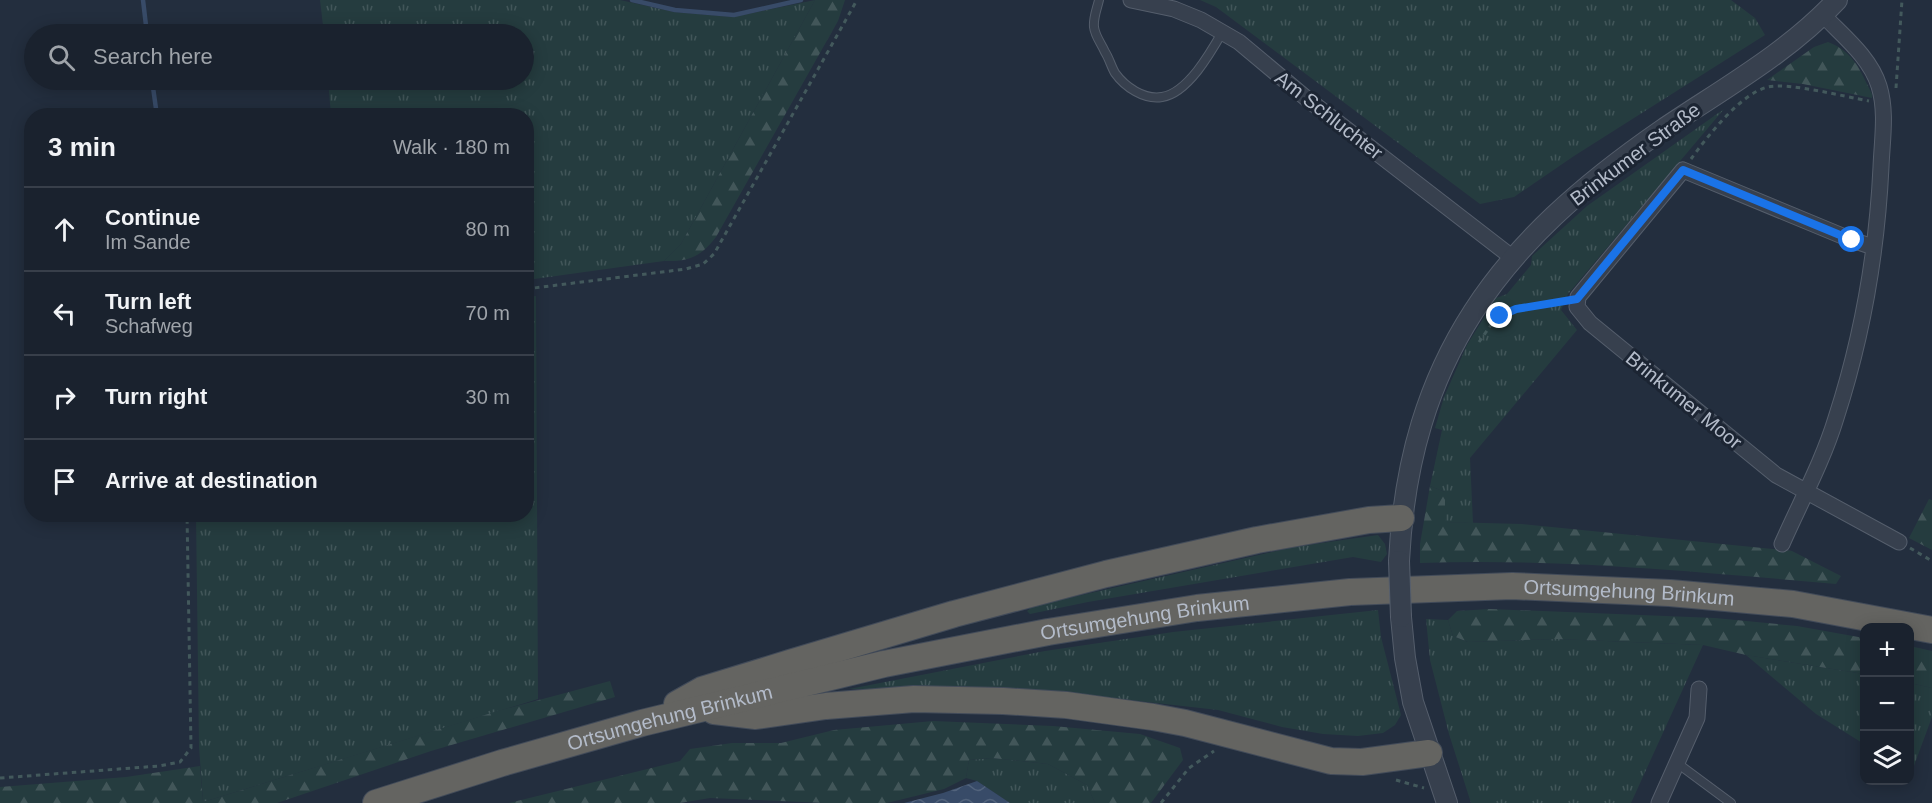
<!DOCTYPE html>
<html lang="en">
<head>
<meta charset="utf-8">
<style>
  :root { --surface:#1a222e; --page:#272f3a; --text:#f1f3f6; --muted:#9fa4aa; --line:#383f4a }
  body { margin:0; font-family:Arial,sans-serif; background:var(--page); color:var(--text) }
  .controls { position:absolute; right:18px; bottom:18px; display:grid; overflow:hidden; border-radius:12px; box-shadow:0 3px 15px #0003 }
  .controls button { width:54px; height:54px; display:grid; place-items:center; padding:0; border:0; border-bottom:2px solid var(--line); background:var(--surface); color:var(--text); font:30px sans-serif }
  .stop { position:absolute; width:18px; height:18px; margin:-14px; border:4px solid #1a73e8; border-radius:50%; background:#fff }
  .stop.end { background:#1a73e8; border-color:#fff; box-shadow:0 2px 6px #0008 }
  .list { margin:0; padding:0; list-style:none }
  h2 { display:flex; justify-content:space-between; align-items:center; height:78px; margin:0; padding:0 24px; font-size:26px }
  h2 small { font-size:20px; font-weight:400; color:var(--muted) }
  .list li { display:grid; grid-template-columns:39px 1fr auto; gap:18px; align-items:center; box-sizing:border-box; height:84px; padding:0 24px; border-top:2px solid var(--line) }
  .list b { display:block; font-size:22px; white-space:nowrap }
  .list p { margin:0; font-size:20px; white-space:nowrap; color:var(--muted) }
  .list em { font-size:20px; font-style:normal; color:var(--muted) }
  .icon { flex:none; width:33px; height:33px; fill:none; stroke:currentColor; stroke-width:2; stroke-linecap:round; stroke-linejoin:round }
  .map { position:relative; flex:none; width:1932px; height:803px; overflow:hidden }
  .search { position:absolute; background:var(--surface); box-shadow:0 3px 15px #0003; left:24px; top:24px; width:510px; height:66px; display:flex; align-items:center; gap:15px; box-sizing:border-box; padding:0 21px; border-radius:33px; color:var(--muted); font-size:22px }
  .panel { position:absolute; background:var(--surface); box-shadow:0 3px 15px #0003; left:24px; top:108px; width:510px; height:414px; border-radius:24px }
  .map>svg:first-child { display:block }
  .grass { fill:url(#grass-tufts) }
  .forest { fill:url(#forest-firs) }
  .water { fill:url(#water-waves) }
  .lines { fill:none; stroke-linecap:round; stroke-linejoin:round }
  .stream { stroke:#384b68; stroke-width:4.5 }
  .service-casing { stroke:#555e6c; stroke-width:10 }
  .minor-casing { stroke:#555e6c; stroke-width:17 }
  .tertiary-casing { stroke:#555e6c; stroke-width:22 }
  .trunk-casing { stroke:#424b59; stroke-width:28 }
  .path { stroke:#43595c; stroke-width:3; stroke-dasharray:4.5 4.5; stroke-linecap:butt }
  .service { stroke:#37404e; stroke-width:8 }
  .minor { stroke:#37404e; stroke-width:15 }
  .tertiary { stroke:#37404e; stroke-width:20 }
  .trunk { stroke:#646461; stroke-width:26 }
  .tertiary-bridge-casing { stroke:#555e6c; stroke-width:22; stroke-linecap:butt }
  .tertiary-bridge { stroke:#37404e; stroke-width:20 }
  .route { stroke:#1a73e8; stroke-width:8 }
  .labels { text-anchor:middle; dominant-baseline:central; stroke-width:6; stroke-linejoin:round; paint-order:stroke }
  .street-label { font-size:20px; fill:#b3bbc9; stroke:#1c2533 }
</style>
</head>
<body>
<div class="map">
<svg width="1932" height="803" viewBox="0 0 1932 803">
  <defs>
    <pattern id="grass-tufts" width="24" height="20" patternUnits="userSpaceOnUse" patternTransform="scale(1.5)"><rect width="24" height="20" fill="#253c3f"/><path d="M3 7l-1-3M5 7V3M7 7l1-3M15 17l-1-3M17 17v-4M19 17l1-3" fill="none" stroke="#425659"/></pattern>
    <pattern id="forest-firs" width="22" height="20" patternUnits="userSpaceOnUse" patternTransform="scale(1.5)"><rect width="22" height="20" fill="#253c3f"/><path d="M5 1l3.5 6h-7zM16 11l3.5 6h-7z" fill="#425659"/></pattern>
    <pattern id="water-waves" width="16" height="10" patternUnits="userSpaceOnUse" patternTransform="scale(1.5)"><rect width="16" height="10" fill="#384b68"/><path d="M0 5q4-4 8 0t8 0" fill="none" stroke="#52637c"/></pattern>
  </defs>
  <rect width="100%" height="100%" fill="#232e3e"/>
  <path class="grass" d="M320,0h300l54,12 59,5 82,-17 -134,244 -17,17 -137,19 -1,-164 -195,-1 -3,-35h196v-46h-200z
    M1200,0h531l24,18 10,17 -191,121 -60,41 -34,7 -264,-197z
    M1724,109l-156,185 -7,16 16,20 -107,128 3,65 -29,-1 1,-30 -15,-6 12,-56 -7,-2 9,-31 23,-52 29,-47 11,-4 24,-29 1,-9 55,-50z
    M536,296l2,403 -335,103 -4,-56 -3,-231 330,-1v-217z
    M1378,535l7,9 2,10 -6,8 -28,-5 -265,45 -58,12 -3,-3 6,-5 261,-59z
    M1378,610l3,27 20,78 -6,10 -12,8 -25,3 -35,-2 -41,-7 -64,-17 -177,-20 -192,-1 196,-38 128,-19z
    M1426,619l22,1 5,16 15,6 89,-3 146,6 -72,158h-160l-22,-69 -19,-74z
    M1746,655l118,19v70l-48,-30z
    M1910,683l22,5v29l-21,57z
    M992,758l56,6 39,21 8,18h-85l-33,-22 -11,-3 3,-18z"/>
  <path class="forest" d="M815,0h30l-7,21 -122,216c-15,20 -28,25 -52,24l17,-17z
    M1828,42c26,10 32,28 44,52v4l-69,-14 -36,-4 47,-33z
    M1430,486l15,6v30l77,2 270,27 49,25 -5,8c-139,-12 -277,-26 -416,-21v-19z
    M1929,499l3,1v50l-23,-12z
    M1490,609l225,9 82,8 67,12v36l-118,-19 -43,-10 -146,-6 -89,3 -15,-6 -5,-16 9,-9z
    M1910,646l22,5v37l-22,-5z
    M610,681l5,16 -184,54 -154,52h-277v-16l126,-10 74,-11 3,36 298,-92z
    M933,721l120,5 87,8 40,14 3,12 -32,43h-56l-8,-18 -39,-21 -56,-6 -23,2 -3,18 -22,11 -57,14h-62l-115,-5 -30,5h-171l171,-42 10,-12 42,-6h49l53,-13z"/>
  <path class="water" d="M977,781l33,22h-106l39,-10z"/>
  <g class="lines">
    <path class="stream" d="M143,0l4,34
      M632,0l43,10 59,5 67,-15
      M152,80l5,36"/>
    <g class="service-casing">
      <path id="service" d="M1099,0c-2,9 -6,18 -5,27 1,9 7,16 11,25 4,6 6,14 10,21 10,14 29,27 47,24 26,-4 49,-45 61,-66
        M1677,763l54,40"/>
    </g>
    <g class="minor-casing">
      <path id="minor" d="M1131,0l43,9 27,11 38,22 67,56 207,160
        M1873,247l-21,-7 -169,-70 -105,127 -1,10 13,16 186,152 123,67
        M1782,544c18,-41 41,-83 54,-126 26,-80 41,-167 45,-251 1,-27 6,-55 -2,-81 -9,-29 -36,-50 -56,-71
        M1659,803l38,-85 2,-29"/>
    </g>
    <g class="tertiary-casing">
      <path id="tertiary" d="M1399,561c10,-203 101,-319 263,-431 59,-40 126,-77 175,-130
        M1401,617l4,41 8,44 34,101"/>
    </g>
    <g class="trunk-casing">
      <g id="trunk">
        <path d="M677,704l25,-14 88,-27 164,-49 152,-40 151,-34 112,-20 32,-2"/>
        <path d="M714,711l42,5 70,-10 88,-7 89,2 63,4 87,12 32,6 146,38 31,1 67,-9"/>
        <path id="s1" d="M376,803l126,-40 140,-40 242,-59 164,-32 149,-24 153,-16 162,-6 158,7 123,11 139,26"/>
      </g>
    </g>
    <path class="path" d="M1896,88l6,-88
      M1691,159c16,-22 50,-66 77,-72 20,-5 78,10 101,14
      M526,289l160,-20 17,-5 11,-10 143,-254
      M1479,342l17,-24 20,-9 46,-7
      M1910,548l22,13
      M0,778l159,-12 21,-4 11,-14 -4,-234
      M1396,780l28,8
      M1161,803l28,-35 25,-17"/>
    <use href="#service" class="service"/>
    <use href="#minor" class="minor"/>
    <use href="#tertiary" class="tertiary"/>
    <use href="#trunk" class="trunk"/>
    <g class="tertiary-bridge-casing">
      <path id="tertiary-bridge" d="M1399,561l2,56"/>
    </g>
    <use href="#tertiary-bridge" class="tertiary-bridge"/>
  </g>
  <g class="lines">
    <path class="route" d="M1500,316l16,-7 61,-10 106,-129 169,70"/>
  </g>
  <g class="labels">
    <g class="street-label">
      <text transform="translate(1329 115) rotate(38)">Am Schluchter</text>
      <text transform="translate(1635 154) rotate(-37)">Brinkumer Straße</text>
      <text transform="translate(1684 400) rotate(39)">Brinkumer Moor</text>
      <text stroke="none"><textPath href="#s1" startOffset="1278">Ortsumgehung Brinkum</textPath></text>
      <text stroke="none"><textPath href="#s1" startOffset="792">Ortsumgehung Brinkum</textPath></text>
      <text stroke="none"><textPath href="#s1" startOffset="306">Ortsumgehung Brinkum</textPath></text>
    </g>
  </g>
</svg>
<div class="controls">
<button>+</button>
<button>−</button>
<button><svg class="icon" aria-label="layers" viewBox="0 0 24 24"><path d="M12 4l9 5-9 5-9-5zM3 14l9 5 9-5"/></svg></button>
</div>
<div class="stop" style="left:1852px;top:240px"></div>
<div class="stop end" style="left:1500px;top:316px"></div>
<div class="search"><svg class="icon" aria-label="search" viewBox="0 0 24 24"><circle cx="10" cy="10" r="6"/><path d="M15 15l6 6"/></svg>Search here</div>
<section class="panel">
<h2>3 min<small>Walk · 180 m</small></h2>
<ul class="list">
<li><svg class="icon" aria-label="ahead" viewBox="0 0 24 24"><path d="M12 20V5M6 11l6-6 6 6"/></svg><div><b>Continue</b><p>Im Sande</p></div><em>80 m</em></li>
<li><svg class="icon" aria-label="left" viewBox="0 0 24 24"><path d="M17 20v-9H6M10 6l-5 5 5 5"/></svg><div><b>Turn left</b><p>Schafweg</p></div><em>70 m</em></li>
<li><svg class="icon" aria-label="right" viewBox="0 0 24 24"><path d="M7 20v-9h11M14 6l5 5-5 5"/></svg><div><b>Turn right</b></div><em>30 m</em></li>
<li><svg class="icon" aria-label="arrive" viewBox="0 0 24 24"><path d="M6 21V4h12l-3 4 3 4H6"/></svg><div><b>Arrive at destination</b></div></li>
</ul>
</section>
</div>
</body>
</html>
